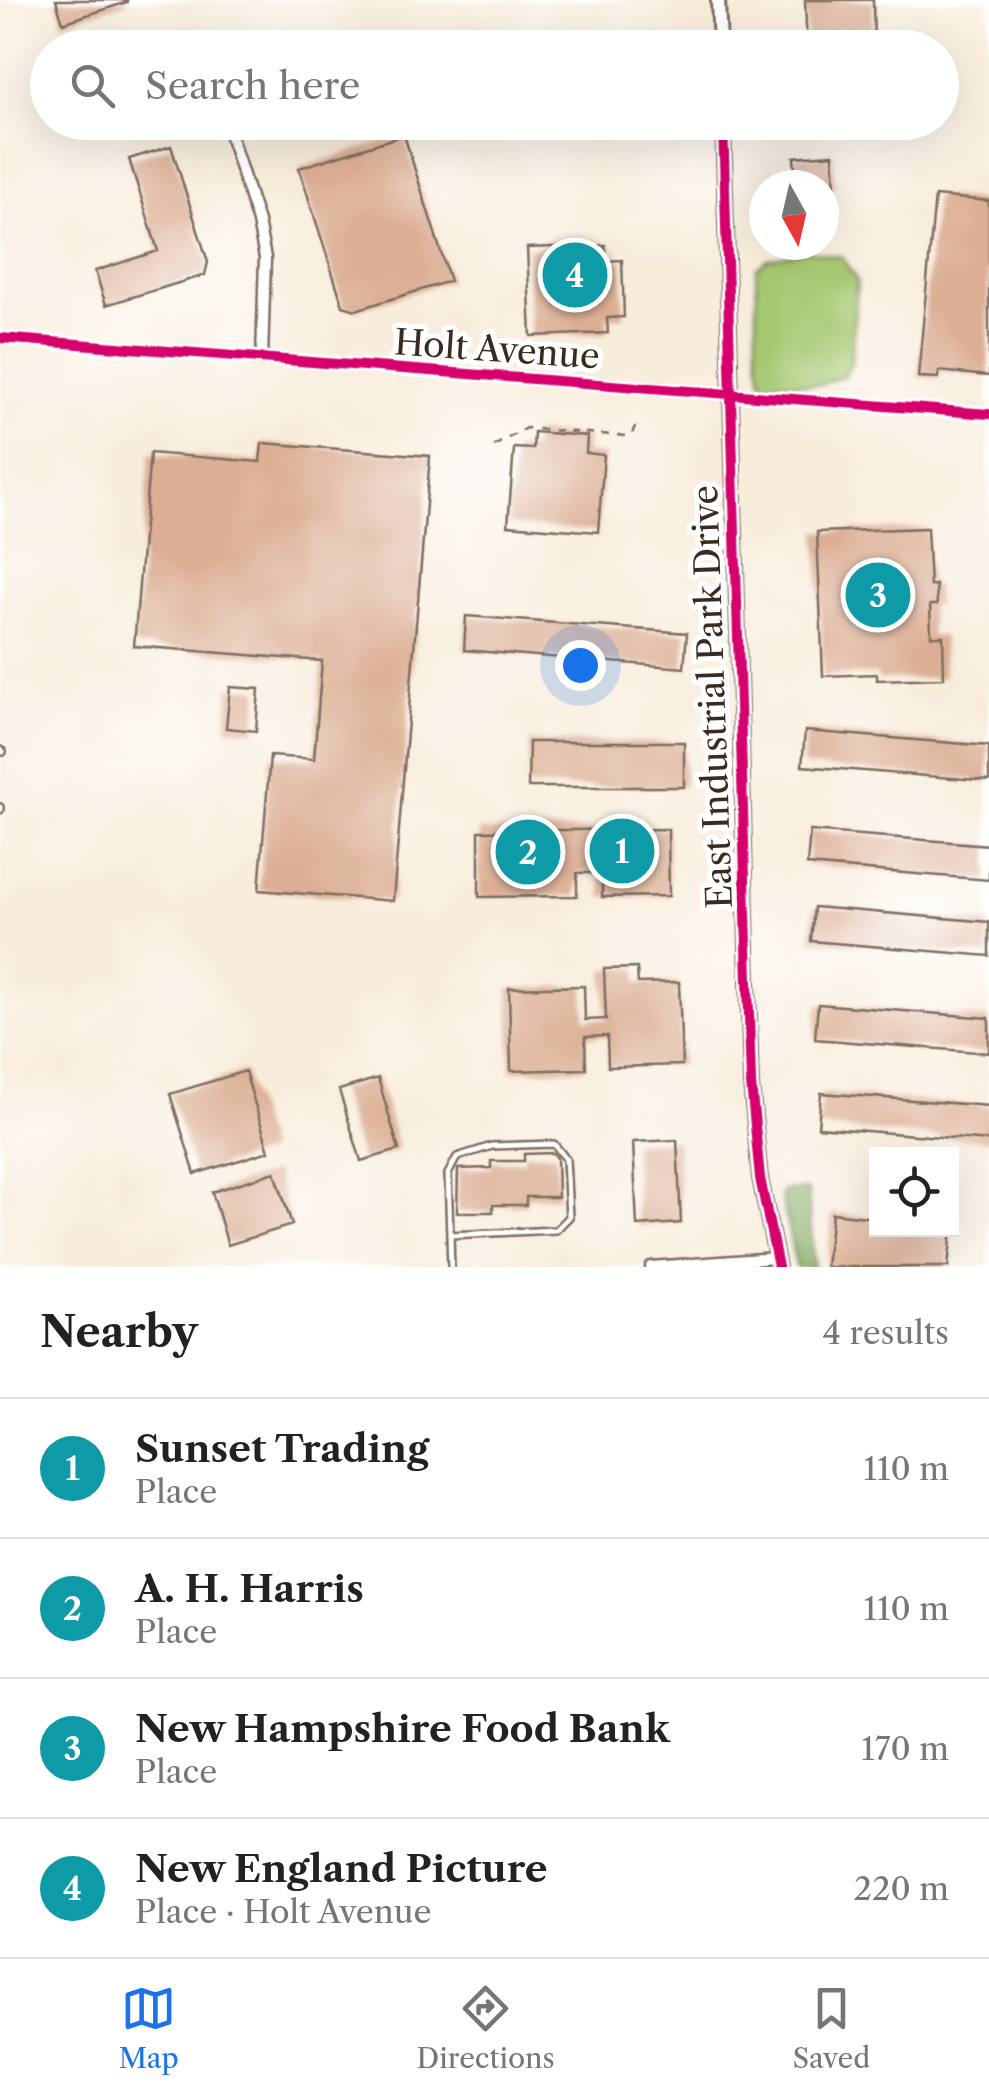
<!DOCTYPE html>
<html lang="en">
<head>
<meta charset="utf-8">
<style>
  :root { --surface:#fff; --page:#f2f2f2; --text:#222; --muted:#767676; --line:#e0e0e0; --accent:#1a73e8 }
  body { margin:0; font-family:"Libre Caslon Text",serif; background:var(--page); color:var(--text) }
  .controls { position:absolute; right:30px; bottom:30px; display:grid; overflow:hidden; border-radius:0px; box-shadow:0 10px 40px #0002 }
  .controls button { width:90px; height:90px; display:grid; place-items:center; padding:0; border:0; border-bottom:2px solid var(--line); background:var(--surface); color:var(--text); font:50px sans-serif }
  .compass { position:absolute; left:749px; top:170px; width:90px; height:90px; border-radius:50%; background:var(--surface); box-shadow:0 10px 40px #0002; rotate:172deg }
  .you { position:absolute; left:580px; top:665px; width:35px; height:35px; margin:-25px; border:8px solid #fff; border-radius:50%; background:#1a73e8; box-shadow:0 0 0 15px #1a73e833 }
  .badge { display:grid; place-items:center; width:65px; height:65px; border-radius:50%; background:var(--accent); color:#fff; font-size:32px; font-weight:700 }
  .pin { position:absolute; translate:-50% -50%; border:5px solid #fff; box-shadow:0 2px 10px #0006 }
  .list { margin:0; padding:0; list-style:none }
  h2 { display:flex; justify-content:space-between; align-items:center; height:130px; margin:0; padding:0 40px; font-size:42px }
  h2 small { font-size:32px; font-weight:400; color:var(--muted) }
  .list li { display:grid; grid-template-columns:65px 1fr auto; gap:30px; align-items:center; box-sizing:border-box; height:140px; padding:0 40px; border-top:2px solid var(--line) }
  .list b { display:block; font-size:38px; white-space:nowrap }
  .list p { margin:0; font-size:32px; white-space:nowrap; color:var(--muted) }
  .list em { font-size:32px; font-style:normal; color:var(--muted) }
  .icon { flex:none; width:55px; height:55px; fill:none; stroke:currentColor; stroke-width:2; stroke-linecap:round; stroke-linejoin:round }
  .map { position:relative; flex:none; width:989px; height:1267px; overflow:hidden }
  .search { position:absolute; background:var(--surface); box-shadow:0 10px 40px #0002; left:30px; right:30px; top:30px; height:110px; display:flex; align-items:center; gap:25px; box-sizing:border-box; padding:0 35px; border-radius:55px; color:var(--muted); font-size:38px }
  .sheet { height:690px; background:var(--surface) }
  nav { display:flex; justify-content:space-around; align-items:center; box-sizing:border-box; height:140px; border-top:2px solid var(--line); background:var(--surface); font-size:28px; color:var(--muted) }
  nav a { display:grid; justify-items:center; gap:5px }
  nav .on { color:var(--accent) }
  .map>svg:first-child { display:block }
  .green { fill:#a5c770; stroke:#707847; stroke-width:2.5 }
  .forest { fill:#84ac62; stroke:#606b40; stroke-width:2.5 }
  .building { fill:#dcaf94 }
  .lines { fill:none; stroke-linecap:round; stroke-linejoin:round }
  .service-casing { stroke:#7d6e60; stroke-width:10 }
  .minor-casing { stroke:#7d6e60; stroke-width:15 }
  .tertiary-casing { stroke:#7d6e60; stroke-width:18 }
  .path { stroke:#7d6e60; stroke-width:2.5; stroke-dasharray:8 8; stroke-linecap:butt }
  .service { stroke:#fff; stroke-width:5 }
  .minor { stroke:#fff; stroke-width:10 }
  .tertiary { stroke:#fff; stroke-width:12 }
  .cycleway-casing { stroke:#fff; stroke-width:16 }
  .cycleway { stroke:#d6006c; stroke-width:10 }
  .labels { text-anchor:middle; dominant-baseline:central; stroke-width:10; stroke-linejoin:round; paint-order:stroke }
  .street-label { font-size:35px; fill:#3b2a1e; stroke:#fff }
</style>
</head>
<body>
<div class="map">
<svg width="989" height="1267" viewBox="0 0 989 1267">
  <rect width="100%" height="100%" fill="#fff"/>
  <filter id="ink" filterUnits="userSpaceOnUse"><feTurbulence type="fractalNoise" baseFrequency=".01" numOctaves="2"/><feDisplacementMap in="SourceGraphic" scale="20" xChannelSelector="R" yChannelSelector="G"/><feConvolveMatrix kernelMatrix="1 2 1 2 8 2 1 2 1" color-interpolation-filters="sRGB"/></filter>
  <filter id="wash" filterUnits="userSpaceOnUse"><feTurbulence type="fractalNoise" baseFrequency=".0048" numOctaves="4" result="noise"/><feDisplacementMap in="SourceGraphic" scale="40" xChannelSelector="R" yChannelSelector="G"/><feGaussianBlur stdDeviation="2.25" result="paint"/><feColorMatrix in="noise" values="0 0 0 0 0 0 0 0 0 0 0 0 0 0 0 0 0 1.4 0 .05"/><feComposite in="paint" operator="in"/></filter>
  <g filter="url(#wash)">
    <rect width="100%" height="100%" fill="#f8ecdb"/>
    <path class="green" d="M808,251l34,6 15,24 -6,83 -7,12 -25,9 -57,-4 -5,-30 -1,-83 12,-9z"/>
    <path class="forest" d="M808,1190l6,77h-18l-15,-71 2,-5z"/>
    <g id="blocks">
      <path class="building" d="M56,0h71v2l-64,21z
        M805,0h68l1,48h-67z
        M659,34v14h-80l-1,-10z
        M404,135l46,146 -94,29 -13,-4 -44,-138z
        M171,146l37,116 -3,13 -99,30 -11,-34 63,-20 -29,-92z
        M833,154l2,33 -39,-2 -2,-28z
        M935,196l54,5v175l-50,-5 -1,7 -20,-1z
        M605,245l1,16 16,-1 2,57 -17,1 1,15 -77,3 -4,-88z
        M534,432l53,4 -1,17 18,2 -6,77 -90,-7 6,-77 19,1z
        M262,443l168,13 -37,445 -134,-11 11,-134 44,3 8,-98 -188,-15 16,-193 110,9z
        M927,528l3,58 6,-1 1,20h-7l1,31h12l1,42 -67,2v-6l-54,2 -6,-144z
        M466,616l221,17 -3,35 -220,-18z
        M230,687l29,2 -3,42 -30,-3z
        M805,731l184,15v35l-187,-15z
        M529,742h155v45h-156z
        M668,829l1,67 -67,1v-24h-25v23l-98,1v-66z
        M810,831l179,14v35l-182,-15z
        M814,907l175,15v34l-178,-15z
        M637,968l1,15 41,-1 3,83 -74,2 -1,-31 -22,1 1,32 -75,2 -2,-83 75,-2 1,34 21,-1 -2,-50z
        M818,1004l171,14v35l-174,-14z
        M245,1071l24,80 -74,23 -25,-80z
        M378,1078l21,72 -38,11 -22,-71z
        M821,1093l168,13v35l-171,-14z
        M677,1140l4,83 -44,3 -4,-84z
        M553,1153l4,5 1,39h-32v8h-33v7h-36l1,-43 33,-1v-7h33v-7z
        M275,1172l17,53 -64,20 -16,-53z
        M832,1213l44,5v12h76l-4,37h-122z"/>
    </g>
  </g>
  <g filter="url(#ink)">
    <use href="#blocks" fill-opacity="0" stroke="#7d6e60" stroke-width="2.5"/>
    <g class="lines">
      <g class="service-casing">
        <path id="service" d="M0,750l3,2
          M0,807v3
          M450,1235l106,-5 13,-13 -3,-58 -12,-15 -62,2 -35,11 -9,17 3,93"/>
      </g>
      <g class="minor-casing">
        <path id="minor" d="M226,122l32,100 7,36 -3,101
          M0,338l989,76
          M651,1267l125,-9"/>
      </g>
      <g class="tertiary-casing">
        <path id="tertiary" d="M718,0l2,48
          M723,122l28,962 9,94 18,89"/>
      </g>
      <path class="path" d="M494,446l32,-18 99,8 7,-2 4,-10"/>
      <use href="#service" class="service"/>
      <use href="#minor" class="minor"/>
      <use href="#tertiary" class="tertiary"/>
      <g class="cycleway-casing">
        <path id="cycleway" d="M723,122l28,962 9,94 18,89
          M0,338l989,76"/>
      </g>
      <use href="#cycleway" class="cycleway"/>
    </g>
  </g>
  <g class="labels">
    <g class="street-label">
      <text transform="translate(497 349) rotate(4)">Holt Avenue</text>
      <text transform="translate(712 697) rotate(-92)">East Industrial Park Drive</text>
    </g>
  </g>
</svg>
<div class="controls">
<button><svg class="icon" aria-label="locate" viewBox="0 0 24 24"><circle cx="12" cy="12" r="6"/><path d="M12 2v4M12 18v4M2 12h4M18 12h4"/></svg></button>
</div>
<svg class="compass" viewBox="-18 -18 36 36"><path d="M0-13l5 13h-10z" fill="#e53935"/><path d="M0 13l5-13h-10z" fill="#767676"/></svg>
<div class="you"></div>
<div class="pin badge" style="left:622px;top:851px;background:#0f9aa8">1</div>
<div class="pin badge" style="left:528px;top:852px;background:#0f9aa8">2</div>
<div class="pin badge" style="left:878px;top:595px;background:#0f9aa8">3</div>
<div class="pin badge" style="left:575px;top:275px;background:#0f9aa8">4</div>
<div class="search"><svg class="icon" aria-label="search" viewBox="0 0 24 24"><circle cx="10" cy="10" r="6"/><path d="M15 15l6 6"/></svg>Search here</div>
</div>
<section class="sheet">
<h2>Nearby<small>4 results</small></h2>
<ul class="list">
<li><span class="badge" style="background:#0f9aa8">1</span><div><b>Sunset Trading</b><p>Place</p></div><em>110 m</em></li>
<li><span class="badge" style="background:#0f9aa8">2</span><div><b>A. H. Harris</b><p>Place</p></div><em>110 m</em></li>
<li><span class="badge" style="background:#0f9aa8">3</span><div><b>New Hampshire Food Bank</b><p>Place</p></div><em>170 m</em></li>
<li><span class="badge" style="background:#0f9aa8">4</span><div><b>New England Picture</b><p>Place · Holt Avenue</p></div><em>220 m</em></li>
</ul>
</section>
<nav>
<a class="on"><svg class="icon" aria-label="map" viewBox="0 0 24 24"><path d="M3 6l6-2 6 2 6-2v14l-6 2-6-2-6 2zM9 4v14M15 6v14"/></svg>Map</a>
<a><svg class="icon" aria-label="directions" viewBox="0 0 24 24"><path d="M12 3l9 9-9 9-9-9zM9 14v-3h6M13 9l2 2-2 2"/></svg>Directions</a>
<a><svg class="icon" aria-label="saved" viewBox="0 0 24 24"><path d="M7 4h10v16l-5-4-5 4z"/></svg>Saved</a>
</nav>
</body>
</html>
